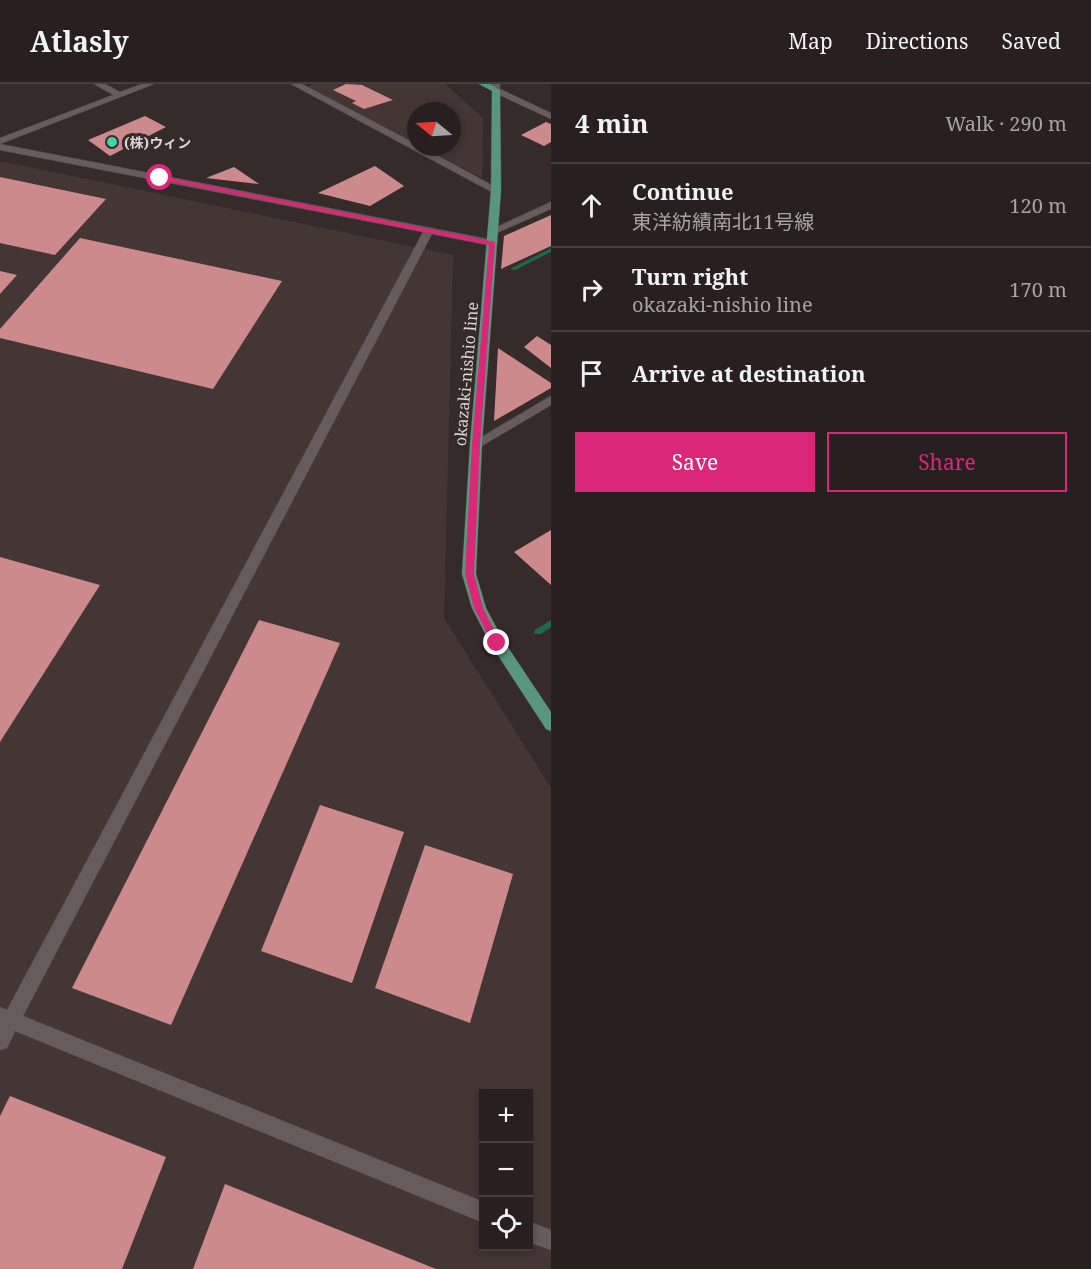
<!DOCTYPE html>
<html lang="en">
<head>
<meta charset="utf-8">
<style>
  :root { --surface:#282020; --page:#302829; --text:#f1f3f6; --muted:#a5a3a5; --line:#443e3e; --accent:#db2777 }
  body { margin:0; font-family:"Noto Serif","Noto Sans JP",serif; background:var(--page); color:var(--text) }
  .controls { position:absolute; right:18px; bottom:18px; display:grid; overflow:hidden; border-radius:0px; box-shadow:0 3px 9px #0003 }
  .controls button { width:54px; height:54px; display:grid; place-items:center; padding:0; border:0; border-bottom:2px solid var(--line); background:var(--surface); color:var(--text); font:30px sans-serif }
  .compass { position:absolute; left:407px; top:18px; width:54px; height:54px; border-radius:50%; background:var(--surface); box-shadow:0 3px 9px #0003; rotate:288deg }
  .stop { position:absolute; width:18px; height:18px; margin:-14px; border:4px solid #db2777; border-radius:50%; background:#fff }
  .stop.end { background:#db2777; border-color:#fff; box-shadow:0 2px 6px #0008 }
  .list { margin:0; padding:0; list-style:none }
  h2 { display:flex; justify-content:space-between; align-items:center; height:78px; margin:0; padding:0 24px; font-size:26px }
  h2 small { font-size:20px; font-weight:400; color:var(--muted) }
  .list li { display:grid; grid-template-columns:39px 1fr auto; gap:18px; align-items:center; box-sizing:border-box; height:84px; padding:0 24px; border-top:2px solid var(--line) }
  .list b { display:block; font-size:22px; white-space:nowrap }
  .list p { margin:0; font-size:20px; white-space:nowrap; color:var(--muted) }
  .list em { font-size:20px; font-style:normal; color:var(--muted) }
  .actions { display:flex; gap:12px; padding:18px 24px }
  .actions a { flex:1; padding:14px 0; border:2px solid var(--accent); border-radius:0px; text-align:center; font-size:21px; color:var(--accent) }
  .actions .main { background:var(--accent); color:#fff }
  .icon { flex:none; width:33px; height:33px; fill:none; stroke:currentColor; stroke-width:2; stroke-linecap:round; stroke-linejoin:round }
  .map { position:relative; flex:none; width:551px; height:1185px; overflow:hidden }
  header { display:flex; align-items:center; gap:36px; box-sizing:border-box; height:84px; padding:0 30px; background:var(--surface); border-bottom:2px solid var(--line) }
  header strong { font-size:28px }
  nav { display:flex; gap:33px; margin-inline-start:auto; font-size:21px }
  main { display:flex }
  aside { flex:1; background:var(--surface) }
  .map>svg:first-child { display:block }
  .built { fill:#453636; fill-rule:evenodd }
  .lines { fill:none; stroke-linecap:round; stroke-linejoin:round }
  .stream { fill:#1f674e; fill-rule:evenodd }
  .building { fill:#cc8a8d }
  .minor-casing { stroke:#514a4a; stroke-width:1 }
  .major-casing { stroke:#514a4a; stroke-width:1 }
  .minor { fill:#675b5c; fill-rule:evenodd }
  .major { fill:#59967e; fill-rule:evenodd }
  .route { fill:#db2777 }
  .poi-dot { fill:#3fd4a2; stroke:#352b2b; stroke-width:2 }
  .labels { text-anchor:middle; dominant-baseline:central; stroke-width:6; stroke-linejoin:round; paint-order:stroke }
  .far-poi-label { font-size:14px; font-weight:bold; fill:#dad4d4; stroke:#352b2b; text-anchor:start }
  .street-label { font-size:16px; fill:#dad4d4; stroke:#352b2b }
</style>
</head>
<body>
<header>
<strong>Atlasly</strong>
<nav><a>Map</a><a>Directions</a><a>Saved</a></nav>
</header>
<main>
<div class="map">
<svg width="551" height="1185" viewBox="0 0 551 1185">
  <rect width="100%" height="100%" fill="#352b2b"/>
  <path class="built" d="M314,0h131l38,34 -1,60 -60,-31h30v-36h-36v33l-109,-57z
    M0,77l453,94 -9,363 107,170v481h-551zM484,1010h44v152h-44z"/>
  <g class="lines">
    <path class="stream" d="M551,164v4l-36,18 -5,-1z
      M551,536v7l-10,7h-6l-1,-2 1,-2z"/>
  </g>
  <path class="building" d="M346,0l16,1 31,15 -29,9 -12,-6 4,-2 -23,-11z
    M145,32l21,11 -56,29 -22,-16z
    M546,38l5,2v18l-7,4 -23,-11z
    M375,82l29,20 -34,20 -52,-13z
    M234,83l25,17 -53,-6z
    M0,93l106,22 -51,56 -55,-12z
    M551,131v31l-50,23 3,-33z
    M80,154l202,43 -69,108 -213,-51v-9z
    M0,187l17,4 -17,19z
    M537,252l14,9v23l-27,-21z
    M498,264l53,35v5l-57,33z
    M551,446v55l-37,-33z
    M0,473l100,28 -100,157z
    M259,536l81,23 -169,382 -99,-37z
    M320,721l84,27 -52,151 -91,-32z
    M425,761l88,29 -43,149 -95,-35z
    M10,1012l156,61 -44,112h-122v-153z
    M225,1100l211,85h-243z"/>
  <g class="lines">
    <g class="minor-casing">
      <path id="minor" d="M94,0h11l15,8 22,-8h12l-154,60v-6l113,-43z
        M291,0h11l114,60v3h6l79,43 -9,2z
        M492,0h8v5l51,24v6l-58,-27z
        M0,60l493,96 5,3 -5,3 -61,-12 -409,782 461,186v21l-469,-192 -8,17 -7,2v-43l7,3 416,-778 -423,-82z
        M551,118v7l-54,24 -9,-2z
        M551,312v9l-71,42h-8l-2,-3z
        M528,1137l23,9v20l-23,-8z"/>
    </g>
    <g class="major-casing">
      <path id="major" d="M479,0h11l10,6 1,100 -19,254 -6,130 10,34 17,32 48,72v19l-5,-2 -56,-86 -18,-35 -10,-34 8,-130 21,-254 1,-99z"/>
    </g>
    <use href="#minor" class="minor"/>
    <use href="#major" class="major"/>
  </g>
  <path class="route" d="M160,92l335,66 -15,202 -6,130 9,34 18,35 -1,2h-7l-19,-37 -9,-34 7,-130 17,-199 -331,-66z"/>
  <circle class="poi-dot" cx="112" cy="58" r="6"/>
  <g class="labels">
    <g class="far-poi-label">
      <text x="124" y="58">(株)ウィン</text>
    </g>
    <g class="street-label">
      <text transform="translate(466 290) rotate(-85)">okazaki-nishio line</text>
    </g>
  </g>
</svg>
<div class="controls">
<button>+</button>
<button>−</button>
<button><svg class="icon" aria-label="locate" viewBox="0 0 24 24"><circle cx="12" cy="12" r="6"/><path d="M12 2v4M12 18v4M2 12h4M18 12h4"/></svg></button>
</div>
<svg class="compass" viewBox="-18 -18 36 36"><path d="M0-13l5 13h-10z" fill="#e53935"/><path d="M0 13l5-13h-10z" fill="#a5a3a5"/></svg>
<div class="stop" style="left:160px;top:94px"></div>
<div class="stop end" style="left:497px;top:559px"></div>
</div>
<aside>
<h2>4 min<small>Walk · 290 m</small></h2>
<ul class="list">
<li><svg class="icon" aria-label="ahead" viewBox="0 0 24 24"><path d="M12 20V5M6 11l6-6 6 6"/></svg><div><b>Continue</b><p>東洋紡績南北11号線</p></div><em>120 m</em></li>
<li><svg class="icon" aria-label="right" viewBox="0 0 24 24"><path d="M7 20v-9h11M14 6l5 5-5 5"/></svg><div><b>Turn right</b><p>okazaki-nishio line</p></div><em>170 m</em></li>
<li><svg class="icon" aria-label="arrive" viewBox="0 0 24 24"><path d="M6 21V4h12l-3 4 3 4H6"/></svg><div><b>Arrive at destination</b></div></li>
</ul>
<div class="actions"><a class="main">Save</a><a>Share</a></div>
</aside>
</main>
</body>
</html>
